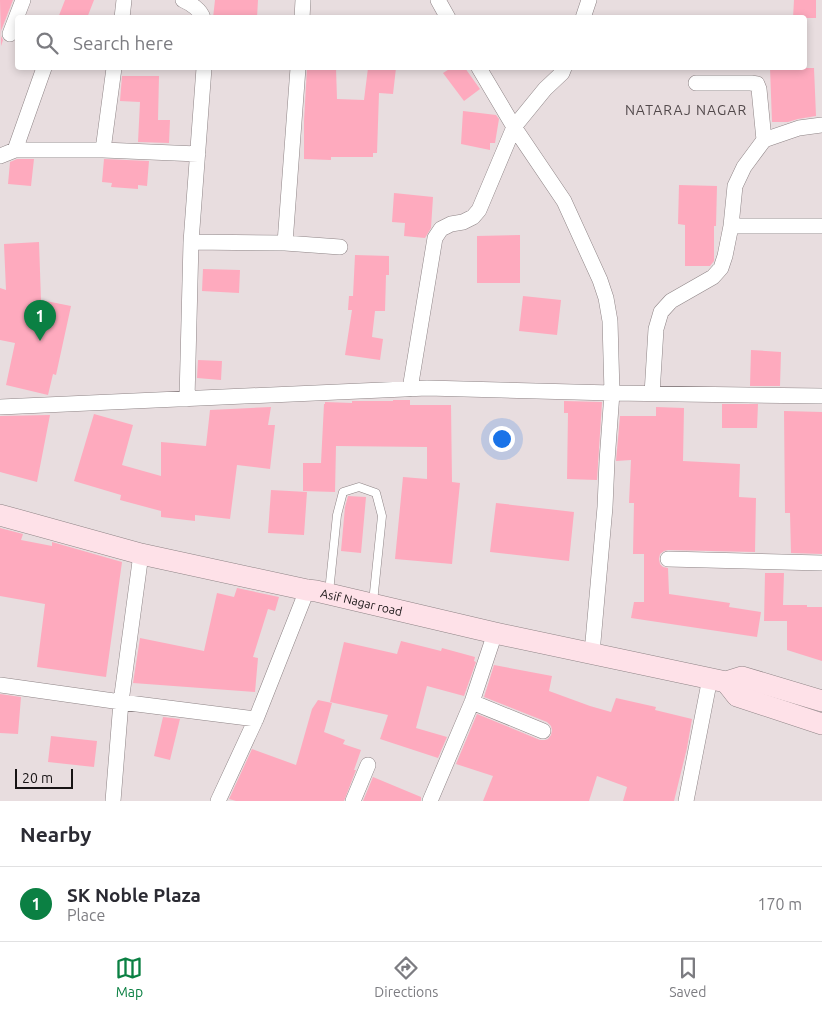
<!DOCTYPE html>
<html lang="en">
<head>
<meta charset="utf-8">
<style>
  :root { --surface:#fff; --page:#f7f7f7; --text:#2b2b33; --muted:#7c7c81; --line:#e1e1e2; --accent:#0b8043 }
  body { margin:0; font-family:Ubuntu,sans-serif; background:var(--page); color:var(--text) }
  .scale { position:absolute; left:15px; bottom:12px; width:58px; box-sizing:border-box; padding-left:5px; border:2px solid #171314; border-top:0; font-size:14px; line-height:18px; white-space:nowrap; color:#171314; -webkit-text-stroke:4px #e8dddf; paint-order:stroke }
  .you { position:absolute; left:501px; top:438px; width:18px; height:18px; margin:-12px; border:4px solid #fff; border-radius:50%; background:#1a73e8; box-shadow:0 0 0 8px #1a73e833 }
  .badge { display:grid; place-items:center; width:32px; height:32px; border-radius:50%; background:var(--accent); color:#fff; font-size:16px; font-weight:700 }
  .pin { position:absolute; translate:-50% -41px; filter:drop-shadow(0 1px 2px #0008) }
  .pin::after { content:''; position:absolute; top:26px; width:18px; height:15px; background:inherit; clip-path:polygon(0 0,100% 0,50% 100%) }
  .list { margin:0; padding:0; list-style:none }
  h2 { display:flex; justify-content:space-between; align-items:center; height:65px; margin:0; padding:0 20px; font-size:21px }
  h2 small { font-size:16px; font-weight:400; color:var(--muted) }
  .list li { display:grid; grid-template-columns:32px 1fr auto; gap:15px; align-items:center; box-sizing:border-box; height:75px; padding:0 20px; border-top:1px solid var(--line) }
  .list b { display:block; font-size:19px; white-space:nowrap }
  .list p { margin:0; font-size:16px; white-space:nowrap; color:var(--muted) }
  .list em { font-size:16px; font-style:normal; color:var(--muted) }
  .icon { flex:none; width:28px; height:28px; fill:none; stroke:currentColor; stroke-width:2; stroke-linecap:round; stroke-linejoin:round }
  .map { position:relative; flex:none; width:822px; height:801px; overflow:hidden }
  .search { position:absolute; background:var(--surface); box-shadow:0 2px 8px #0003; left:15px; right:15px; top:15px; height:55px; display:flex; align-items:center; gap:12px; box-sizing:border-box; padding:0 18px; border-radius:5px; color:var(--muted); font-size:19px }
  .sheet { height:140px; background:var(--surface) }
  nav { display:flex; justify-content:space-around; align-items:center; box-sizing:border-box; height:70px; border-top:1px solid var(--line); background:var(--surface); font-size:14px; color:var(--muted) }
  nav a { display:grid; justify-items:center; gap:2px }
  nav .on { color:var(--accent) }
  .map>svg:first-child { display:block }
  .building { fill:#feaabe }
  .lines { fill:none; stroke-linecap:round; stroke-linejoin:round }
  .lane-casing { stroke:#8e8486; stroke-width:9 }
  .street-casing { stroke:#8e8486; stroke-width:16 }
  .secondary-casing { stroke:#8e8486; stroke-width:22 }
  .lane { stroke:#fff; stroke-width:8 }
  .street { stroke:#fff; stroke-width:15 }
  .secondary { stroke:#fee1e8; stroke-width:21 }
  .labels { text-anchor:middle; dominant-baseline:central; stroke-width:5; stroke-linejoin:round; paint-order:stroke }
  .street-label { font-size:12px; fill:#171314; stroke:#e8dddf }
  .neighbourhood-label { font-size:14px; letter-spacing:1px; fill:#51484a; stroke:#e8dddf }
</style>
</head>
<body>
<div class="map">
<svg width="822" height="801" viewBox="0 0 822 801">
  <rect width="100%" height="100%" fill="#e8dddf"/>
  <path class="building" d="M0,0h13l-12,31v5l2,4 -2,6z
    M65,0h29l-7,18h-29z
    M215,0h43l-1,18h-44z
    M794,0h22v18h-23z
    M307,68h29l1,31 27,1 4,-32h28l-3,26 -14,-1 -2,60h-4v4h-42v3l-27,-1v-38z
    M451,68h14l15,21 -16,12 -21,-28z
    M770,68h44l2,48 -18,3 -10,3h-16z
    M122,76h37l-1,44h12l-1,23 -31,-1 2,-40 -20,-1z
    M463,111l33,4 3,4 -4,24h-5v7l-29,-6z
    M17,159h17l-3,27 -23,-2 2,-22z
    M104,159l45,2 -2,25 -9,-1v4l-27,-2 1,-4 -10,-1z
    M679,185l38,1 -1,40h-2v35l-4,5h-25v-41l-7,-1z
    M394,193l39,4 -2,31 -6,10 -21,-2 1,-13 -13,-1z
    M520,235v48h-43v-47z
    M39,242l2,58 30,6 -15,69 -3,-1 -5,21 -42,-10 9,-42 -15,-3v-52l6,2 -2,-46z
    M355,255l34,1v19h-3l-1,36h-10l-3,26 11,2 -3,21 -35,-5 7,-45h-4l1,-14h4z
    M203,269l37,1 -1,23 -37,-2z
    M523,296l38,4 -4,35 -38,-4z
    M751,350l30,2 -1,34h-30z
    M198,360l24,1 -1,19 -24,-2z
    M393,400h17v5h41l1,77 8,1 -8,81 -57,-5 8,-82 24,2v-32l-91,-1 -1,46 -32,-1v-28h18l3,-59h1v-2l27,1v-2h41z
    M564,401l38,1 -5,78 -30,-1 1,-66h-4z
    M722,404h36l-1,24h-35z
    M271,407l-3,18h7l-5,44 -33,-4 -7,54 -35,-4v6l-34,-4v-6l-41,-11 1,-5 -47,-14 20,-67 39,11 -11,40 39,11v-34l45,4 4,-36z
    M656,407l28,1 -1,53 57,3 -1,33 17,1 -1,54 -87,-2 -4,1 -4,3 -1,5 1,5 3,3 5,1 1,26 61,9 -1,4 32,5 -4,25 -126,-19 3,-16h10v-48h-11l1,-51h-5l2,-43 -15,1 4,-45h36z
    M784,411l38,1v142l-31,-1 -1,-40h-5z
    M50,415l-13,67 -37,-10v-56z
    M271,490l36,2 -3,43 -36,-2z
    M348,496l18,1 -5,56 -20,-2 4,-44z
    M496,503l78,9 -5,49 -79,-9z
    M0,528l23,6 -2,6 31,6v-4l70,20 -16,115 -69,-10 8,-63 -45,-8z
    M765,573h19l-1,32h24v2h15v54l-35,-11v-29h-23z
    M237,588l42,9 -4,14 -7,-2 -15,48 5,1 -3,34 -122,-9 7,-45 64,13 13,-58 17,4z
    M401,641l40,10 1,-3 33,9 -1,4 2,1 -12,34 -37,-10 -11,42 31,9 -9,21 -58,-19 8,-24 -58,-13 14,-60 53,12z
    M494,665l58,11 -3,15 41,15 21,6 5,-14 40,9 -1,3 37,9 -5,29 -13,53h-51l4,-14 -30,-11 -8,25h-106l10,-25 -37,-12 21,-50 63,26h5l3,-1 3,-4 1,-5 -1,-4 -4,-4 -63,-25z
    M0,694l21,3 -3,37 -18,-1z
    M318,700l14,3 -8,29 21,8 -2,4 18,6 -7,20h2l-12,31h-108l-7,-2 23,-50 44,16 16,-56z
    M163,717l17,2 -10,41 -16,-4z
    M51,736l46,5 -3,26 -46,-5z
    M373,777l48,20v4h-58z"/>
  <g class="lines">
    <g class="lane-casing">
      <path id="lane" d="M329,592l8,-77 6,-23 16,-5 17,6 6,23 -9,86"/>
    </g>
    <g class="street-casing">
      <path id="street" d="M183,0c7,3 18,10 20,18
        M438,0l10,18
        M122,18l2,-18
        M302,18l1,-18
        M583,18l6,-18
        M10,34l13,-34
        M479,68l35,59 50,74 36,79 6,18 4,23 2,72 -5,68 -2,46 -13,146
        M696,83h55l6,1 2,5 5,51
        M15,150l29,-82
        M103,150l11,-82
        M0,156l15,-6h88l95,4
        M731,226h91
        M191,242l94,1 55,4
        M285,243l13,-175
        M410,389l25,-151 6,-9 10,-5 12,-2 10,-5 6,-7 35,-83 31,-38 17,-16 2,-5
        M652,394l4,-65 5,-17 10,-11 42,-24 8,-9 4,-12 6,-30 4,-40 9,-19 20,-27 35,-12 23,-3
        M187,399l4,-157 13,-174
        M0,407l427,-19 185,5 210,3
        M668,559l154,4
        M0,685l121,17 135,17
        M472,702l71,29
        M113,801l8,-99 20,-148
        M218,801l38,-82 51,-129
        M353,801l15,-36
        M430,801l42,-99 23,-69
        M686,801l24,-123"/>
    </g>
    <g class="secondary-casing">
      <g id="secondary">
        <path id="s1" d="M0,515l141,39 166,36 9,1 13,3 166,39 231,49 16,-5 80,24"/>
        <path d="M726,682l11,14 85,28"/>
      </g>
    </g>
    <use href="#lane" class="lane"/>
    <use href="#street" class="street"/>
    <use href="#secondary" class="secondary"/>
  </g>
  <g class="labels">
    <g class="street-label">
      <text stroke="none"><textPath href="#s1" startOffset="372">Asif Nagar road</textPath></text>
    </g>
    <g class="neighbourhood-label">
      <text x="686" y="110">NATARAJ NAGAR</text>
    </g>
  </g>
</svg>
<div class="scale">20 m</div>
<div class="you"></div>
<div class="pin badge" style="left:40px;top:341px">1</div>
<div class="search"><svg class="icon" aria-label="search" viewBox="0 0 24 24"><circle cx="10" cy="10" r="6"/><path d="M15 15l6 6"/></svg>Search here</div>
</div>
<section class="sheet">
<h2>Nearby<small></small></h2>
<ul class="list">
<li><span class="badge">1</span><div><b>SK Noble Plaza</b><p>Place</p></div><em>170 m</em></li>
</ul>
</section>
<nav>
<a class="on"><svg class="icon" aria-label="map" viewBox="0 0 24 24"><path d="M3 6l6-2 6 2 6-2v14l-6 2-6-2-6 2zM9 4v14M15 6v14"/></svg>Map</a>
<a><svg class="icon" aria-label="directions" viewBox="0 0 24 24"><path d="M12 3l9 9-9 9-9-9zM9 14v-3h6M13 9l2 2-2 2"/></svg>Directions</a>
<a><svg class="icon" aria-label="saved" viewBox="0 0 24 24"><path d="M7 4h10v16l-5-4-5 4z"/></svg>Saved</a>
</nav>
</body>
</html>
